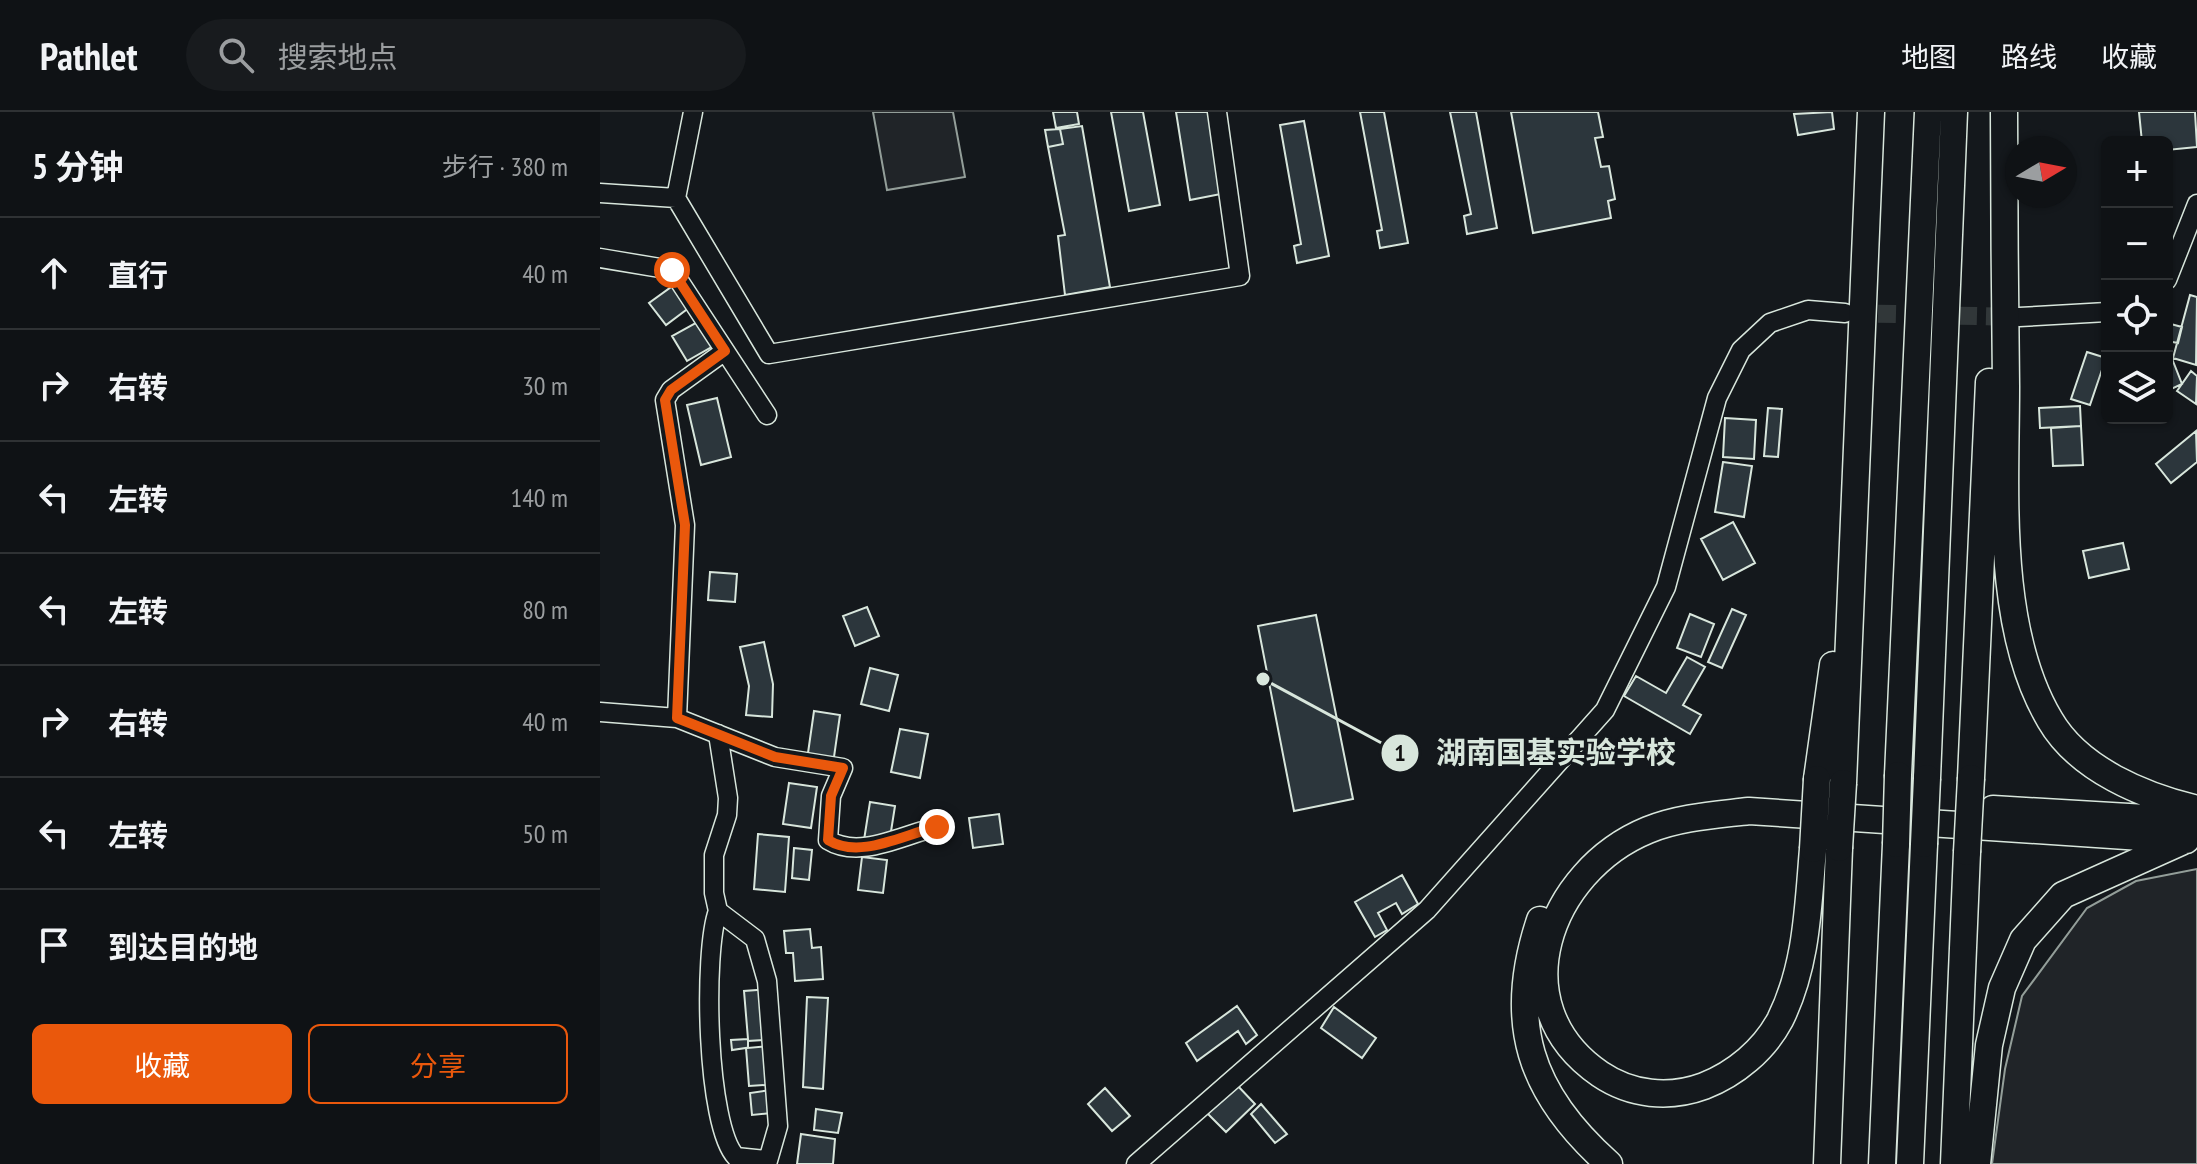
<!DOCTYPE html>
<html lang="zh">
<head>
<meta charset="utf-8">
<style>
  :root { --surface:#0f1215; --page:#181b1e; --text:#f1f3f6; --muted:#9b9ea0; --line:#2f3234; --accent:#ea580c }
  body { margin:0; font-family:"PT Sans Narrow","Noto Sans SC",sans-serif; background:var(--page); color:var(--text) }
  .controls { position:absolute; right:24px; top:24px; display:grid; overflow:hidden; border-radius:12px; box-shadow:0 2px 6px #0004 }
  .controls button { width:72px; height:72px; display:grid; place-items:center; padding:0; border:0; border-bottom:2px solid var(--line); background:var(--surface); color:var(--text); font:40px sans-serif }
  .compass { position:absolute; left:1405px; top:24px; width:72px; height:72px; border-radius:50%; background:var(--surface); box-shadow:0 2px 6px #0004; rotate:80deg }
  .stop { position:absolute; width:24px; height:24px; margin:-18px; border:6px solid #ea580c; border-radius:50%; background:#fff }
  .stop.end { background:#ea580c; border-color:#fff; box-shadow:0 2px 8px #0008 }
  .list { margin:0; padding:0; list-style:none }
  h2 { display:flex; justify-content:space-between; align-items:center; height:104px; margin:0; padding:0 32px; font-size:34px }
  h2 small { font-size:26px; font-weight:400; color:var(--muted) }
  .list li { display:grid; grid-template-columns:52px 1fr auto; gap:24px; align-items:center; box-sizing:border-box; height:112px; padding:0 32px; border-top:2px solid var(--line) }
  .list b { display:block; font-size:30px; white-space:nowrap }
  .list em { font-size:26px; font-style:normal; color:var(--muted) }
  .actions { display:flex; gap:16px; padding:24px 32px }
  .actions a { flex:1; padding:18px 0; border:2px solid var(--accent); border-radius:12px; text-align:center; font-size:28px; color:var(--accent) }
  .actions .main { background:var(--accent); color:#fff }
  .icon { flex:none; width:44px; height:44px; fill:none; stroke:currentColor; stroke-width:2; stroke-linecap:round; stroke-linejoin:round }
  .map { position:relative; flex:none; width:1597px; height:1052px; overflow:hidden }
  header { display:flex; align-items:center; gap:48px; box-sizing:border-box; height:112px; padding:0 40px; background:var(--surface); border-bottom:2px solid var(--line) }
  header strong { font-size:38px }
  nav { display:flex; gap:44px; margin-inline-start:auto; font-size:28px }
  .search { width:560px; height:72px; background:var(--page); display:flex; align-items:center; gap:20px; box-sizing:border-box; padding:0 28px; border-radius:44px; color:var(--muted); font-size:30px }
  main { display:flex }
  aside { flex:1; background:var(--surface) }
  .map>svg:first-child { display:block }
  .green { fill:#202428; stroke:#939e99; stroke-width:2 }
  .building { fill:#2c363c; stroke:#d8e6dc; stroke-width:2 }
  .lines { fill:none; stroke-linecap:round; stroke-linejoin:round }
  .minor-tunnel { stroke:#313739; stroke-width:18; stroke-dasharray:18 9; stroke-linecap:butt }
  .minor-casing { stroke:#d8e6dc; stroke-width:21 }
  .highway-casing { stroke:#d8e6dc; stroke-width:29 }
  .minor { stroke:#14181c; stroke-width:18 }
  .highway { stroke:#14181c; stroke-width:26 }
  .highway-bridge-casing { stroke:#d8e6dc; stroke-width:29; stroke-linecap:butt }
  .highway-bridge { stroke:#14181c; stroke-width:26 }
  .route { stroke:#ea580c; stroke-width:10 }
  .leader { fill:none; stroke:#d8e6dc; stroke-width:3 }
  .callout-dot { fill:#d8e6dc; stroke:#14181c; stroke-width:3 }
  .mark-label { font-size:24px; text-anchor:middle; font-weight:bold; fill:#111 }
  .callout-label { font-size:30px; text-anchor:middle; font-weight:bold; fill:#d8e6dc; stroke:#14181c; stroke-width:6; stroke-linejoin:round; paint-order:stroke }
</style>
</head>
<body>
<header>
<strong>Pathlet</strong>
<div class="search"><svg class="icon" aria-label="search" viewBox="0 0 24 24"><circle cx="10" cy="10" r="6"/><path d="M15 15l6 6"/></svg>搜索地点</div>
<nav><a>地图</a><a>路线</a><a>收藏</a></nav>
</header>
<main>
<aside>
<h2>5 分钟<small>步行 · 380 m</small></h2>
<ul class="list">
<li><svg class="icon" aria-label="ahead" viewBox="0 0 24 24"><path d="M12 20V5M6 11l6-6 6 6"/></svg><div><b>直行</b></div><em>40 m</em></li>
<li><svg class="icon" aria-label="right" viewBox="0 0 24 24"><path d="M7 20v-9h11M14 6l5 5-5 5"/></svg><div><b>右转</b></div><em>30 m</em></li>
<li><svg class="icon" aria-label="left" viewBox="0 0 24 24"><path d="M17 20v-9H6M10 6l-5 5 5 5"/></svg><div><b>左转</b></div><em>140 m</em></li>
<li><svg class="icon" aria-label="left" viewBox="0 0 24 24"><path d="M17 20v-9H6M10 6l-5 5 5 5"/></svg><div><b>左转</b></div><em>80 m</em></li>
<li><svg class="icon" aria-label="right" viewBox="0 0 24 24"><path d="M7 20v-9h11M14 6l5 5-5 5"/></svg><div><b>右转</b></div><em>40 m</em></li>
<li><svg class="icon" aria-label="left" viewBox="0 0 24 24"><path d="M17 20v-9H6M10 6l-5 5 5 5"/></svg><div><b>左转</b></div><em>50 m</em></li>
<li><svg class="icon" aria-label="arrive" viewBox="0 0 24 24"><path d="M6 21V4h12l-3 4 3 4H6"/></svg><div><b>到达目的地</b></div></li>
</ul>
<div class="actions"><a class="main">收藏</a><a>分享</a></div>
</aside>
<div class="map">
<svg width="1597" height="1052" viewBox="0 0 1597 1052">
  <rect width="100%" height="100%" fill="#14181c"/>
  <path class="green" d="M273,0h80l12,65 -78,13z
    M1597,757v295h-205l13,-95 17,-73 65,-88 49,-27z"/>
  <path class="building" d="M453,0h24l2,12 -23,4z
    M511,0h32l17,93 -31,6z
    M576,0h36l14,81 -36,7z
    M760,0h24l24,131 -28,5 -3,-17 5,-1z
    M850,0h26l21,116 -30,6 -3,-18 7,-2z
    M911,0h87l5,25 -8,1 6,29 8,-1 6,33 -7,2 3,17 -78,15z
    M1232,0l2,17 -36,6 -4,-21z
    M1539,0h56l2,35 -30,3v-8h-25z
    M704,9l25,135 -32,7 -3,-17 7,-2 -21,-119z
    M482,14l28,161 -45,8 -7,-59 7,-1 -17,-88 15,-3 -3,-15z
    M460,17l3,15 -15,3 -3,-17z
    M74,173l16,22 -24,18 -17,-22z
    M1590,183l7,2 -1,68 -23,-7z
    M101,208l14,25 -28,16 -15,-25z
    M1567,211l15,4 -4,16 -11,-2z
    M1569,239l13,33 -15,7v-39z
    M1487,240l19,6 -16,47 -19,-6z
    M1591,259l6,5 -1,28 -19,-13z
    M117,286l14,59 -30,8 -14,-60z
    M1480,294l1,20 -41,2 -1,-20z
    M1168,296l14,1 -4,48 -14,-1z
    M1125,306l31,2 -2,39 -31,-2z
    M1481,314l2,39 -30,1 -2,-38z
    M1596,319l1,31 -26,21 -15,-19z
    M1123,350l29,4 -8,51 -29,-5z
    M1133,410l22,41 -32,17 -22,-41z
    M1523,431l6,26 -40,9 -6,-27z
    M110,460l27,2 -2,28 -27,-2z
    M267,495l12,29 -24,10 -12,-30z
    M1132,497l14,6 -24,53 -14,-6z
    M1090,502l24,10 -13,33 -24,-9z
    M716,503l37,184 -59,12 -36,-185z
    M164,530l9,42 -1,33 -26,-2 3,-29 -9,-39z
    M1087,545l18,10 -22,38 18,10 -11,19 -66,-38 12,-20 30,17z
    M270,556l28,7 -9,36 -28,-7z
    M214,599l26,4 -7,49 -26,-4z
    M300,617l28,5 -8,44 -29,-6z
    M189,671l28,4 -6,41 -28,-4z
    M270,690l25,4 -6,38 -25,-4z
    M399,702l4,30 -30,4 -4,-30z
    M158,722l31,3 -4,55 -31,-3z
    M194,736l18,2 -3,30 -17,-2z
    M262,745l25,3 -4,33 -25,-3z
    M802,763l16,29 -16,10 -6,-11 -18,10 9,17 -12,7 -20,-35z
    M210,817l2,19 9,-1 2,32 -28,2 -2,-28h-7l-2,-22z
    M173,877l4,50 -29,2v7l31,-3 4,39 -34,2 -3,-38 -14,2 -1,-10 17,-1 -4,-48z
    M207,885l21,1 -5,91 -20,-2z
    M637,894l20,29 -11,9 -8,-13 -41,30 -11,-18z
    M734,895l42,31 -14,20 -41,-30z
    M636,972l19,20 -29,28 -19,-19z
    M505,976l25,28 -18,15 -24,-27z
    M178,977l3,23 -29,3 -2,-22z
    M661,992l26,30 -12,9 -24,-29z
    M216,997l26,4 -4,20 -24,-3z
    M201,1022l34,5 -2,25h-36z"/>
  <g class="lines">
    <path class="minor-tunnel" d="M1251,201l163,4"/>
    <g class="minor-casing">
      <path id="minor" d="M93,0l-17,86 93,156 471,-78 -23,-164
        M0,81l76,5
        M0,146l72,12 95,145
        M1567,168l30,-76
        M1419,205l88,-5
        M0,600l77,6 98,39 68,11 -12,28 -3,44c32,20 76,-6 109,-13
        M77,606l8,-193 -20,-125 6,-10 54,-39
        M118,622l10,64 -1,17 -13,40v38l4,18 37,28 12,42 11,145 -11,38
        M118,799c-15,40 -12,215 18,246l30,3
        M536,1052l291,-254 178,-200 61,-123 51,-189 24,-48 29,-27 38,-13 37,3"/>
    </g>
    <g class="highway-casing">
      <path id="highway" d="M1404,0c0,91 1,183 2,274 0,104 -11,242 44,334 29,50 94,76 147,89
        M1298,663l30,-663
        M1327,666l27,-666
        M1371,666l18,-396
        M1217,667l16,-114
        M1243,671l28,-671
        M1393,697l204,12
        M1213,737c-5,58 -6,117 -33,171 -16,30 -45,54 -76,66 -35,13 -73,9 -104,-12 -101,-69 -52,-203 48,-244 32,-13 68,-15 101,-19l437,29
        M940,808c-34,102 -11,173 69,244
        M1227,1052l12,-316
        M1282,1052l14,-320
        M1310,1052l14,-320
        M1354,1052l13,-312
        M1377,1052l12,-119 13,-57 21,-48 40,-45 118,-53"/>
    </g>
    <use href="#minor" class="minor"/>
    <use href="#highway" class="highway"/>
    <g class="highway-bridge-casing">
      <path id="highway-bridge" d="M1296,732l2,-69
        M1324,732l3,-66
        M1239,736l4,-65
        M1213,737l4,-70
        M1367,740l4,-74"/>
    </g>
    <use href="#highway-bridge" class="highway-bridge"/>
  </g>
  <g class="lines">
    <path class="route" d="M72,158l53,81 -54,39 -6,10 20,125 -8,193 98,39 68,11 -12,28 -3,44c32,20 76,-6 109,-13"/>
  </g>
  <path class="leader" d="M663 567L800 641"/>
  <g class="callout-dot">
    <circle cx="663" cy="567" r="8"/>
    <circle cx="800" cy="641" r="20"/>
  </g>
  <g class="mark-label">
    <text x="800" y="649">1</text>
  </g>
  <g class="callout-label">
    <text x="956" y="651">湖南国基实验学校</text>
  </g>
</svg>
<div class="controls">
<button>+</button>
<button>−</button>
<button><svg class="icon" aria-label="locate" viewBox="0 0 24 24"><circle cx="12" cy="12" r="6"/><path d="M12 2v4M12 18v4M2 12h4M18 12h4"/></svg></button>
<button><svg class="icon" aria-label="layers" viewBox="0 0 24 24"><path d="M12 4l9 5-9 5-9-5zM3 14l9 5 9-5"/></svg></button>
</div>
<svg class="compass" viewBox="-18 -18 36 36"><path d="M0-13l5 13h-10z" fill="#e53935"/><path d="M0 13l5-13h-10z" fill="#9b9ea0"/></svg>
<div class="stop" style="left:72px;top:158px"></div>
<div class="stop end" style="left:337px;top:715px"></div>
</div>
</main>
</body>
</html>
